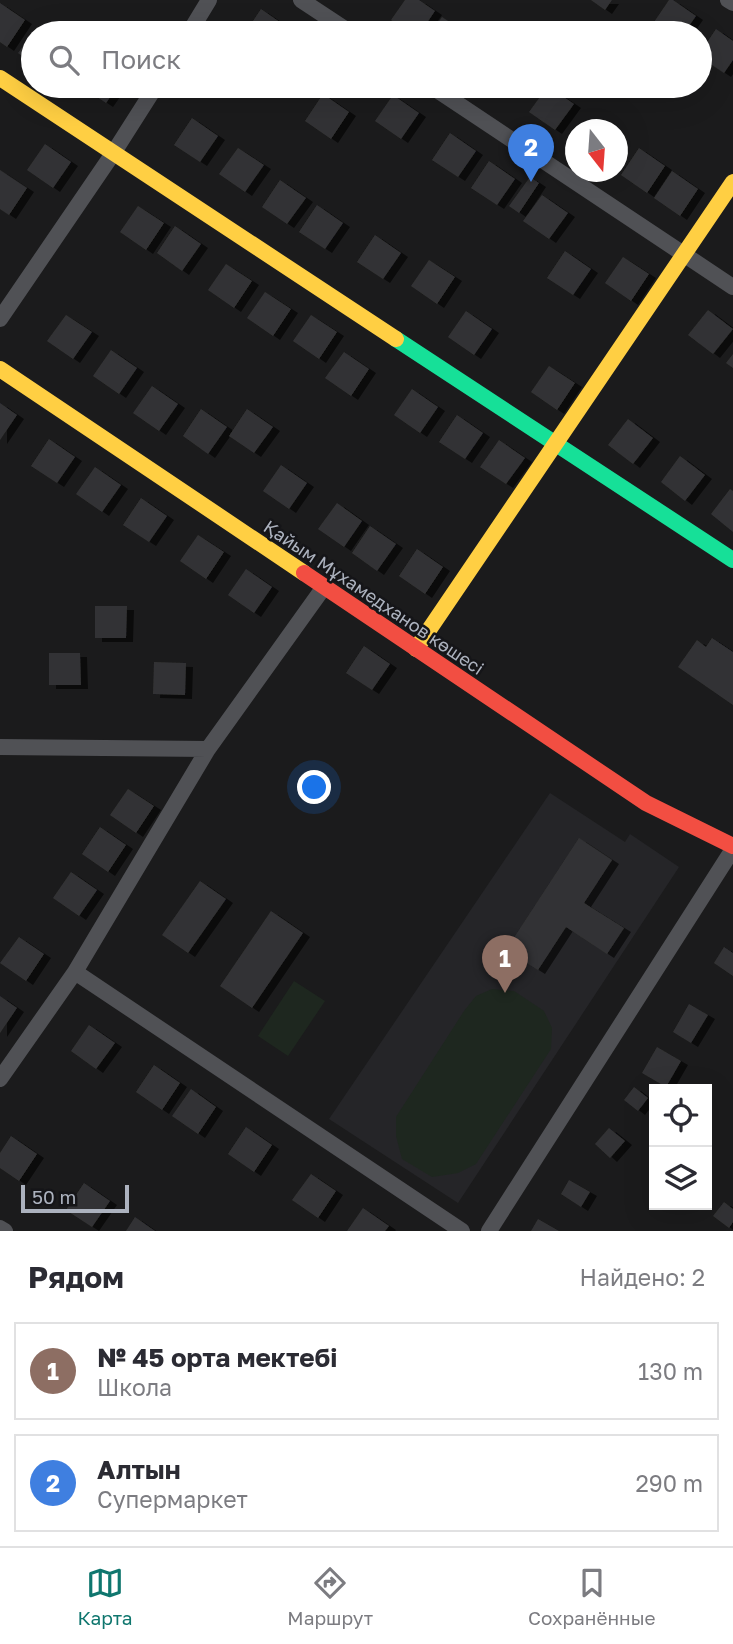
<!DOCTYPE html>
<html lang="ru">
<head>
<meta charset="utf-8">
<style>
  :root { --surface:#fff; --page:#f7f7f7; --text:#2b2b33; --muted:#7c7c81; --line:#e1e1e2; --accent:#0f766e }
  body { margin:0; font-family:"Golos Text",sans-serif; background:var(--page); color:var(--text) }
  .controls { position:absolute; right:21px; bottom:21px; display:grid; overflow:hidden; border-radius:0px; box-shadow:0 7px 28px #0002 }
  .controls button { width:63px; height:63px; display:grid; place-items:center; padding:0; border:0; border-bottom:2px solid var(--line); background:var(--surface); color:var(--text); font:35px sans-serif }
  .compass { position:absolute; left:565px; top:119px; width:63px; height:63px; border-radius:50%; background:var(--surface); box-shadow:0 7px 28px #0002; rotate:163deg }
  .scale { position:absolute; left:21px; bottom:18px; width:108px; box-sizing:border-box; padding-left:7px; border:4px solid #acb2be; border-top:0; font-size:19px; line-height:24px; white-space:nowrap; color:#acb2be; -webkit-text-stroke:5px #151518; paint-order:stroke }
  .you { position:absolute; left:315px; top:788px; width:24px; height:24px; margin:-18px; border:5px solid #fff; border-radius:50%; background:#1a73e8; box-shadow:0 0 0 10px #1a73e833 }
  .badge { display:grid; place-items:center; width:46px; height:46px; border-radius:50%; background:var(--accent); color:#fff; font-size:23px; font-weight:700 }
  .pin { position:absolute; translate:-50% -58px; filter:drop-shadow(0 2px 4px #0008) }
  .pin::after { content:''; position:absolute; top:37px; width:24px; height:21px; background:inherit; clip-path:polygon(0 0,100% 0,50% 100%) }
  .list { margin:0; padding:0; list-style:none }
  h2 { display:flex; justify-content:space-between; align-items:center; height:91px; margin:0; padding:0 28px; font-size:30px }
  h2 small { font-size:23px; font-weight:400; color:var(--muted) }
  .list li { display:grid; grid-template-columns:46px 1fr auto; gap:21px; align-items:center; box-sizing:border-box; height:98px; margin:0 14px 14px; padding:0 14px; border:2px solid var(--line); border-radius:0px }
  .list b { display:block; font-size:26px; white-space:nowrap }
  .list p { margin:0; font-size:23px; white-space:nowrap; color:var(--muted) }
  .list em { font-size:23px; font-style:normal; color:var(--muted) }
  .icon { flex:none; width:38px; height:38px; fill:none; stroke:currentColor; stroke-width:2; stroke-linecap:round; stroke-linejoin:round }
  .map { position:relative; flex:none; width:733px; height:1231px; overflow:hidden }
  .search { position:absolute; background:var(--surface); box-shadow:0 7px 28px #0002; left:21px; right:21px; top:21px; height:77px; display:flex; align-items:center; gap:18px; box-sizing:border-box; padding:0 24px; border-radius:38px; color:var(--muted); font-size:26px }
  .sheet { height:315px; background:var(--surface) }
  nav { display:flex; justify-content:space-around; align-items:center; box-sizing:border-box; height:98px; border-top:2px solid var(--line); background:var(--surface); font-size:19px; color:var(--muted) }
  nav a { display:grid; justify-items:center; gap:4px }
  nav .on { color:var(--accent) }
  .map>svg:first-child { display:block }
  .built { fill:#252528 }
  .green { fill:#1e271f }
  .building { fill:#333334; filter:url(#shadow) }
  .lines { fill:none; stroke-linecap:round; stroke-linejoin:round }
  .street { stroke:#505155; stroke-width:16 }
  .fast { stroke:#16e098; stroke-width:16 }
  .slow { stroke:#ffcf43; stroke-width:16 }
  .jam { stroke:#f24e42; stroke-width:16 }
  .labels { text-anchor:middle; dominant-baseline:central; stroke-width:5; stroke-linejoin:round; paint-order:stroke }
  .street-label { font-size:18px; fill:#acb2be; stroke:#151518 }
</style>
</head>
<body>
<div class="map">
<svg width="733" height="1231" viewBox="0 0 733 1231">
  <defs>
    <filter id="shadow"><feDropShadow dx="7" dy="4" stdDeviation="0" flood-color="#0009"/></filter>
  </defs>
  <rect width="100%" height="100%" fill="#1b1b1c"/>
  <path class="built" d="M550,793l75,49 5,-8 49,33 -221,336 -129,-84z"/>
  <path class="green" d="M294,981l31,20 -37,55 -30,-20z
    M492,989l22,2 30,20 8,17 -1,21 -75,115 -18,9 -26,4 -30,-18 -6,-23v-19l68,-106 12,-15z"/>
  <path class="building" d="M405,0h14l16,11 -15,22h-9l-20,-13z
    M591,0h21l-7,10z
    M669,0h4l23,16 -12,17h-20l-12,-8z
    M0,3l25,17 -18,27 -7,-5z
    M261,9l26,18 -4,6h-38z
    M442,17l24,16h-35z
    M37,27l9,6h-13v31l-15,-11z
    M716,29l17,12v19l-9,13 -24,-16v-4z
    M81,86h37l-12,17z
    M548,86l26,18 -19,26 -26,-18z
    M323,94l26,18 -18,27 -26,-18z
    M393,95l26,18 -18,26 -26,-18z
    M192,118l26,18 -18,26 -26,-17z
    M594,120l14,10h-21z
    M450,133l26,18 -18,26 -26,-17z
    M45,144l26,18 -18,26 -26,-18z
    M238,148l26,17 -19,27 -26,-18z
    M639,148l26,18 -18,27 -26,-18z
    M489,161l26,18 -18,26 -26,-17z
    M0,170l27,18 -18,27 -9,-6z
    M672,171l26,18 -18,27 -26,-18z
    M530,177l9,6 -20,30 -10,-7z
    M280,180l26,18 -19,26 -25,-17z
    M542,195l26,18 -19,26 -26,-18z
    M317,205l26,18 -18,26 -26,-17z
    M138,206l26,17 -18,27 -26,-18z
    M175,226l26,18 -19,27 -25,-18z
    M375,235l26,18 -18,26 -26,-17z
    M565,251l26,18 -18,26 -26,-17z
    M623,257l26,17 -18,27 -26,-18z
    M429,260l26,17 -18,27 -26,-18z
    M226,264l26,17 -18,27 -26,-18z
    M265,292l26,17 -18,27 -26,-18z
    M708,310l25,19 -20,25 -25,-19z
    M466,311l26,18 -18,26 -26,-18z
    M66,315l26,17 -19,27 -26,-18z
    M311,315l26,17 -18,27 -26,-18z
    M111,350l26,18 -18,26 -26,-18z
    M344,352l25,17 -18,27 -26,-18z
    M733,354v14l-7,-5z
    M549,366l26,17 -18,27 -26,-18z
    M152,386l26,18 -19,27 -26,-18z
    M412,389l26,18 -18,26 -26,-18z
    M0,403l17,12 -17,25z
    M201,409l26,18 -19,27 -25,-18z
    M247,409l26,18 -19,26 -25,-17z
    M457,415l26,18 -18,26 -26,-17z
    M628,419l25,19 -20,26 -25,-19z
    M49,439l26,18 -18,26 -26,-17z
    M499,440l26,18 -19,26 -26,-17z
    M680,456l25,19 -20,26 -24,-19z
    M281,465l26,18 -18,26 -26,-18z
    M95,467l26,18 -19,27 -26,-18z
    M730,489l3,2v41l-22,-18z
    M141,498l26,18 -18,26 -26,-17z
    M337,503l25,18 -18,26 -26,-18z
    M370,526l26,18 -19,27 -25,-18z
    M198,535l26,17 -18,27 -26,-18z
    M417,549l26,18 -18,27 -26,-18z
    M246,569l26,18 -18,26 -26,-18z
    M95,606h32l-1,32h-31z
    M712,638l21,14v53l-55,-38 19,-27 9,7z
    M364,646l26,18 -18,26 -26,-17z
    M49,653h31l1,32h-32z
    M154,662l32,1 -1,32 -32,-1z
    M128,789l26,17 -18,27 -26,-18z
    M100,827l26,18 -18,27 -26,-18z
    M579,838l33,22 -28,43 40,25 -17,26 -41,-27 -28,43 -32,-20z
    M71,872l26,18 -18,26 -26,-18z
    M200,881l26,18 -38,54 -26,-18z
    M271,911l32,22 -51,75 -32,-22z
    M19,937l25,17 -18,27 -26,-18z
    M724,947l9,6v23l-19,-13z
    M0,996l17,12 -17,25z
    M689,1004l19,11 -17,28 -18,-11z
    M89,1025l26,18 -19,26 -25,-18z
    M657,1047l24,14 -15,26 -24,-14z
    M154,1065l26,18 -18,27 -26,-18z
    M634,1087l14,11 -10,13 -14,-11z
    M191,1089l25,18 -18,27 -26,-18z
    M246,1127l26,18 -18,27 -26,-18z
    M609,1128l16,13 -15,17 -15,-14z
    M11,1136l26,18 -18,27 -19,-13v-15z
    M311,1174l25,17 -18,27 -26,-18z
    M569,1180l21,12 -9,15 -20,-13z
    M84,1183l26,18 -18,26 -26,-17z
    M724,1202l9,7v13l-4,6 -16,-12z
    M363,1208l26,18 -4,5h-38z
    M135,1217l20,14h-29z
    M538,1219l21,12h-28z"/>
  <g class="lines">
    <path class="street" d="M301,0l50,33
      M728,0l5,3
      M189,33l20,-33
      M431,86l302,201
      M0,319l114,-167 42,-66
      M0,747l208,2 116,-162
      M75,972l387,259
      M0,1079l75,-107 133,-223
      M0,1228l5,3
      M489,1231l244,-382"/>
    <path class="fast" d="M396,339l337,221"/>
    <path class="slow" d="M0,78l396,261
      M0,369l304,204
      M416,649l317,-467"/>
    <path class="jam" d="M304,573l342,230 87,43"/>
  </g>
  <g class="labels">
    <g class="street-label">
      <text transform="translate(374 597) rotate(34)">Қайым Мұхамедханов көшесі</text>
    </g>
  </g>
</svg>
<div class="controls">
<button><svg class="icon" aria-label="locate" viewBox="0 0 24 24"><circle cx="12" cy="12" r="6"/><path d="M12 2v4M12 18v4M2 12h4M18 12h4"/></svg></button>
<button><svg class="icon" aria-label="layers" viewBox="0 0 24 24"><path d="M12 4l9 5-9 5-9-5zM3 14l9 5 9-5"/></svg></button>
</div>
<svg class="compass" viewBox="-18 -18 36 36"><path d="M0-13l5 13h-10z" fill="#e53935"/><path d="M0 13l5-13h-10z" fill="#7c7c81"/></svg>
<div class="scale">50 m</div>
<div class="you"></div>
<div class="pin badge" style="left:505px;top:993px;background:#8d6e63">1</div>
<div class="pin badge" style="left:531px;top:182px;background:#3f7fe0">2</div>
<div class="search"><svg class="icon" aria-label="search" viewBox="0 0 24 24"><circle cx="10" cy="10" r="6"/><path d="M15 15l6 6"/></svg>Поиск</div>
</div>
<section class="sheet">
<h2>Рядом<small>Найдено: 2</small></h2>
<ul class="list">
<li><span class="badge" style="background:#8d6e63">1</span><div><b>№ 45 орта мектебі</b><p>Школа</p></div><em>130 m</em></li>
<li><span class="badge" style="background:#3f7fe0">2</span><div><b>Алтын</b><p>Супермаркет</p></div><em>290 m</em></li>
</ul>
</section>
<nav>
<a class="on"><svg class="icon" aria-label="map" viewBox="0 0 24 24"><path d="M3 6l6-2 6 2 6-2v14l-6 2-6-2-6 2zM9 4v14M15 6v14"/></svg>Карта</a>
<a><svg class="icon" aria-label="directions" viewBox="0 0 24 24"><path d="M12 3l9 9-9 9-9-9zM9 14v-3h6M13 9l2 2-2 2"/></svg>Маршрут</a>
<a><svg class="icon" aria-label="saved" viewBox="0 0 24 24"><path d="M7 4h10v16l-5-4-5 4z"/></svg>Сохранённые</a>
</nav>
</body>
</html>
